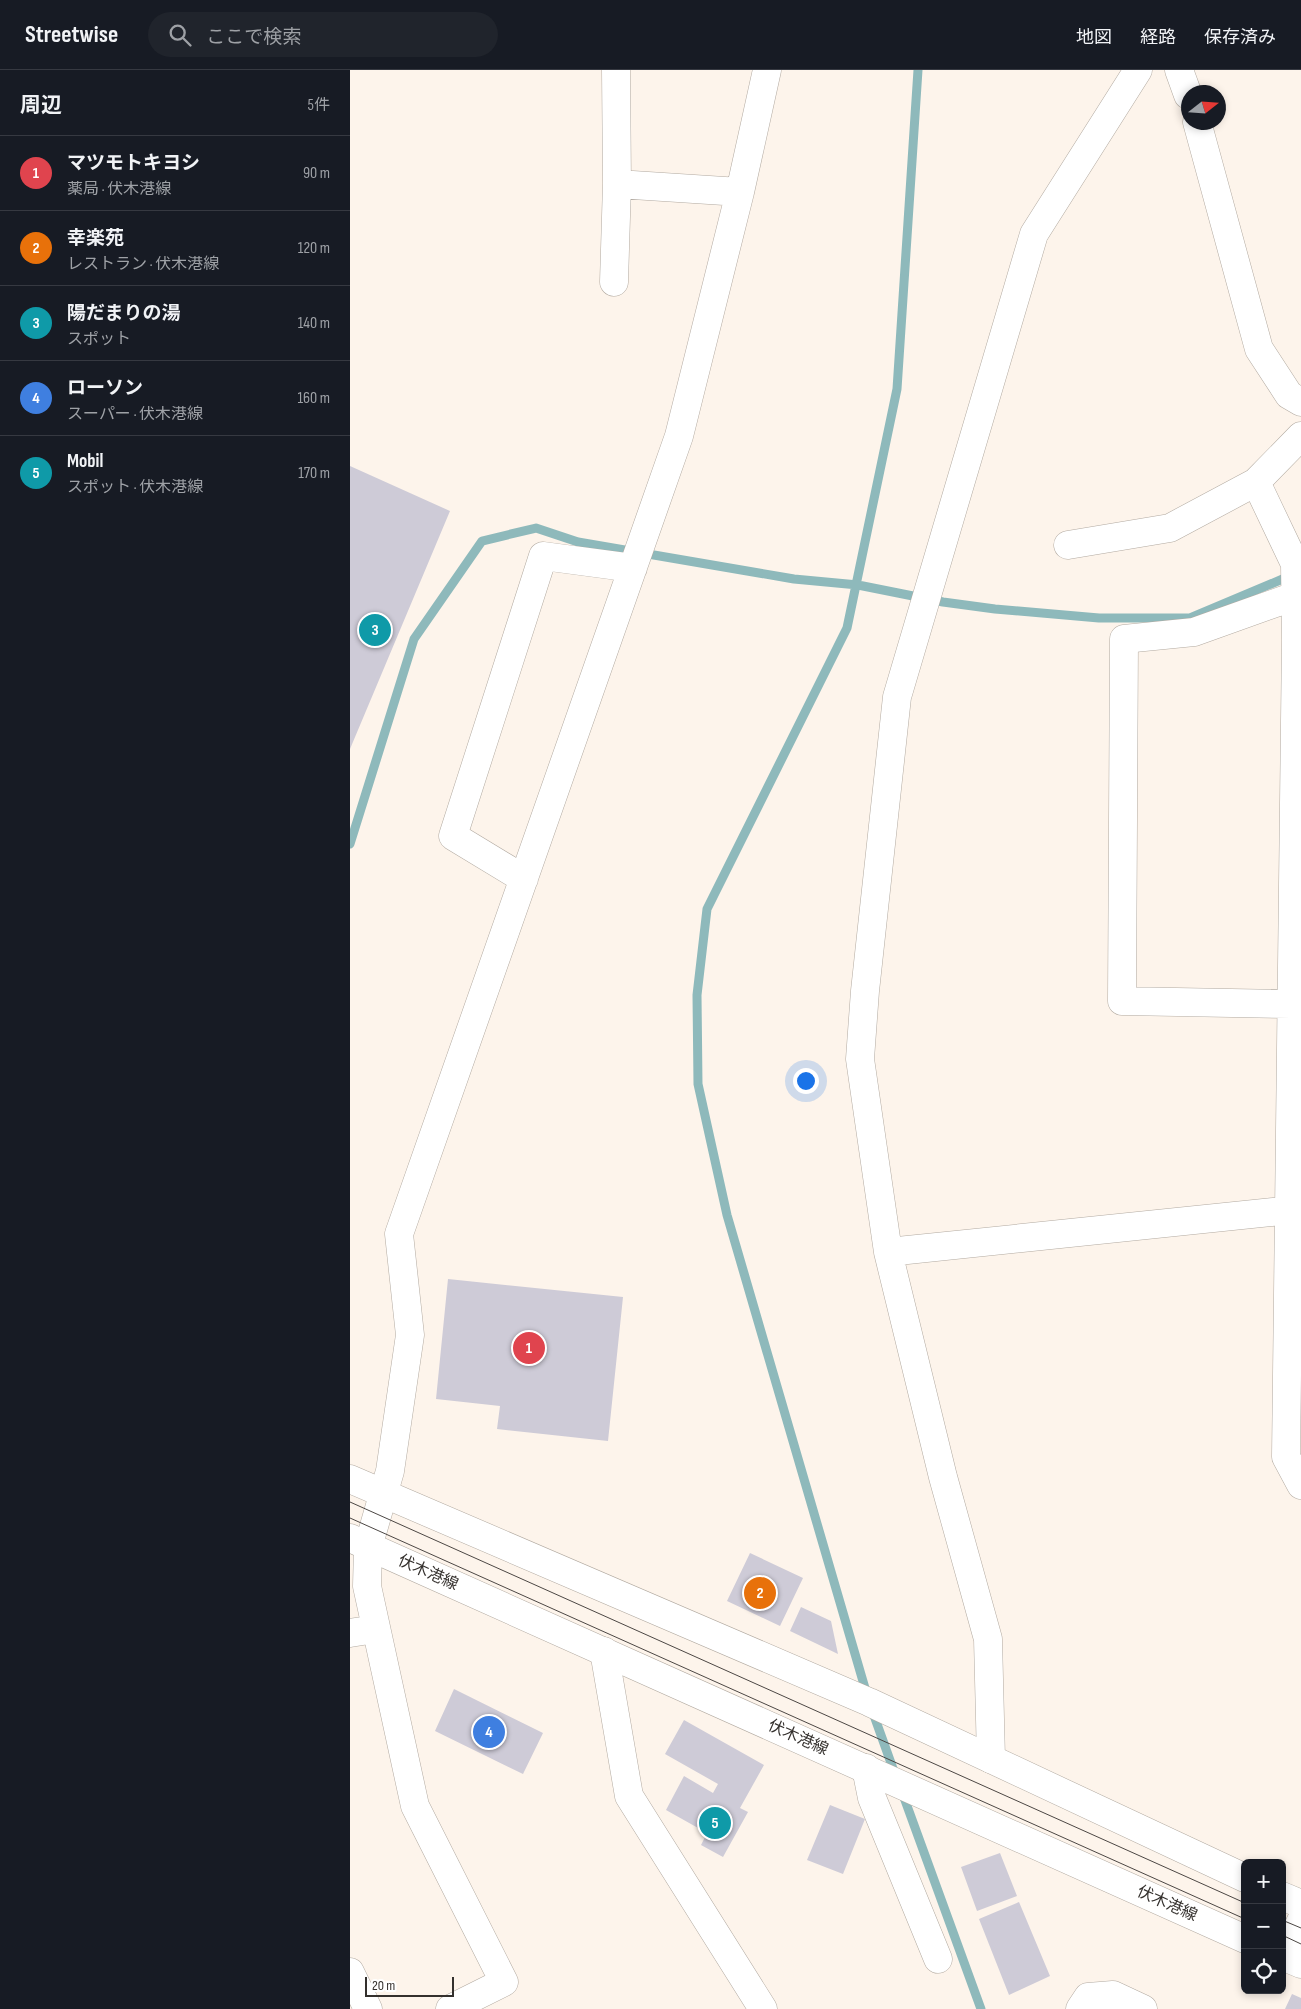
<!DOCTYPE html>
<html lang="ja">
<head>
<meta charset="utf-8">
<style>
  :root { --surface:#171b24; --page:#20242c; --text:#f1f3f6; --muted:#9ea1a6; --line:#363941; --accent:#8c9099 }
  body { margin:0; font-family:"Sofia Sans Condensed","Noto Sans JP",sans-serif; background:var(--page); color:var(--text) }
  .controls { position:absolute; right:15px; bottom:15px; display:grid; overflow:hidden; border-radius:8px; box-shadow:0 2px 8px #0003 }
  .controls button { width:45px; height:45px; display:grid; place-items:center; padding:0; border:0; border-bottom:1px solid var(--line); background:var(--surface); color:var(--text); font:25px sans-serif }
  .compass { position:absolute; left:831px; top:15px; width:45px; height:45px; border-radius:50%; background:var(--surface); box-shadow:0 2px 8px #0003; rotate:73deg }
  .scale { position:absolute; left:15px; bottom:12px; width:89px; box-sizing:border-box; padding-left:5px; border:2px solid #34302d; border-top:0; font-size:14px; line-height:18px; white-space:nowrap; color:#34302d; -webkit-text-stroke:4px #fff; paint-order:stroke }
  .you { position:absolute; left:455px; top:1010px; width:18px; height:18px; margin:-12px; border:4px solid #fff; border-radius:50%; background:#1a73e8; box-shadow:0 0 0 8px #1a73e833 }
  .badge { display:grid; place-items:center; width:32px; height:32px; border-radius:50%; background:var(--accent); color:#fff; font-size:16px; font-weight:700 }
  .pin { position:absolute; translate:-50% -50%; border:2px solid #fff; box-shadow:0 1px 5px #0006 }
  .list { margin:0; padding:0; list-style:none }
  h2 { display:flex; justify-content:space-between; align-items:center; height:65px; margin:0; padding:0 20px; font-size:21px }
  h2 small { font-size:16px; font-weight:400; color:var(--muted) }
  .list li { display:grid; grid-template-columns:32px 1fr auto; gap:15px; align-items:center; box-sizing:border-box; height:75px; padding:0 20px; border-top:1px solid var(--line) }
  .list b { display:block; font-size:19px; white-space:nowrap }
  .list p { margin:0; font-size:16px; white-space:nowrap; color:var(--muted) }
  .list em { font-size:16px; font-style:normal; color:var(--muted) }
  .icon { flex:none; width:28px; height:28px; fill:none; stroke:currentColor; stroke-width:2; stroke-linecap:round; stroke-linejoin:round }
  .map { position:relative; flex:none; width:951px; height:1939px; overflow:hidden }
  header { display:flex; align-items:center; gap:30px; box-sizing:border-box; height:70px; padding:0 25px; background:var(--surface); border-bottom:1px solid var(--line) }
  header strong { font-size:24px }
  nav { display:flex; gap:28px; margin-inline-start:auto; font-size:18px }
  .search { width:350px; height:45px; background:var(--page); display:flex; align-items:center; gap:12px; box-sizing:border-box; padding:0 18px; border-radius:28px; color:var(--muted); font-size:19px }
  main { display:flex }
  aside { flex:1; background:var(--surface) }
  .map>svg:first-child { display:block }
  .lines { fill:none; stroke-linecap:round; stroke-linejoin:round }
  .stream { stroke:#8eb9bb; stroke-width:9 }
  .building { fill:#cecbd7 }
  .minor-casing { stroke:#b2aaa1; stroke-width:29 }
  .major-casing { stroke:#b2aaa1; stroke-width:29 }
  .minor { stroke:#fff; stroke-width:28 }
  .major { stroke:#fff; stroke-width:28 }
  .tram { stroke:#4c4744; stroke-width:1 }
  .labels { text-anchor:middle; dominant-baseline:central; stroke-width:5; stroke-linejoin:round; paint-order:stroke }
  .street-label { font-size:16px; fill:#34302d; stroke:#fff }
</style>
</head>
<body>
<header>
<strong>Streetwise</strong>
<div class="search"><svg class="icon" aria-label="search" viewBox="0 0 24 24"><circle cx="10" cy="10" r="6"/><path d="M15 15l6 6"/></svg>ここで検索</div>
<nav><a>地図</a><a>経路</a><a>保存済み</a></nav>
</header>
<main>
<aside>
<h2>周辺<small>5件</small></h2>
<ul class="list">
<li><span class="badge" style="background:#e0444e">1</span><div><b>マツモトキヨシ</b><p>薬局 · 伏木港線</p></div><em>90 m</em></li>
<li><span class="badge" style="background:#e8710a">2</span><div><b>幸楽苑</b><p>レストラン · 伏木港線</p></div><em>120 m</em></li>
<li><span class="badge" style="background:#0f9aa8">3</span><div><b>陽だまりの湯</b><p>スポット</p></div><em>140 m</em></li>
<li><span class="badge" style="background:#3f7fe0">4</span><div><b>ローソン</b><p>スーパー · 伏木港線</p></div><em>160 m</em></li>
<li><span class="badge" style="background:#0f9aa8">5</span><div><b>Mobil</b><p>スポット · 伏木港線</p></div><em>170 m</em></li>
</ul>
</aside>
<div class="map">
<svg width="951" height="1939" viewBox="0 0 951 1939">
  <rect width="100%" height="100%" fill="#fdf4eb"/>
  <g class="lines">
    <path class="stream" d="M0,774l64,-205 68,-98 54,-13 42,14 216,37 64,6 85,17 52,7 104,9h91l102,-43
      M517,1625l-140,-480 -29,-131 -1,-89 10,-86 140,-281 50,-239 21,-319
      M522,1640l24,67
      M552,1722l79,217"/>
  </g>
  <path class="building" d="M0,396l100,45 -100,238z
    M98,1209l175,18 -15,144 -111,-12 3,-23 -64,-7z
    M400,1483l53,25 -23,48 -53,-25z
    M451,1537l30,14 7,33 -48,-23z
    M104,1619l89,44 -20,41 -88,-43z
    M334,1650l80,45 -24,43 8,4 -25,45 -22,-12 6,-12 -41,-23 18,-34 29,17 5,-9 -53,-30z
    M480,1735l35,14 -22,55 -36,-14z
    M650,1783l17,43 -40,15 -16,-44z
    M669,1832l31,74 -41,19 -30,-76z
    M942,1924l9,4v11h-16z"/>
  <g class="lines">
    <g class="minor-casing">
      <path id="minor" d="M266,0l1,114 123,8
        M829,0l9,25
        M847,52l62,227 30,46 12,7
        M264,212l3,-98
        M906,412l39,82 1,76
        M718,475l102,-17 86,-46 45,-46
        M951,570h-5l-10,817 15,28
        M174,809l-71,-43 90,-280 90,12
        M941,934l-169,-3 2,-362 70,-7 101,-36
        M538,1182l413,-43
        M0,1563l25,-4
        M254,1581l25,145 134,213
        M641,1689l-3,-120 -45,-162 -55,-225 -28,-193 5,-68 32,-294 137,-463 104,-164
        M516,1698l6,30 66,161
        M934,1887l17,-36
        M0,1902l18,37
        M100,1939l54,-27 -89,-176 -48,-220 1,-39 22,-76 20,-136 -11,-101 280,-798 61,-244 27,-122
        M730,1939l8,-12 25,-2 30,14"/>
    </g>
    <g class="major-casing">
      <path id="major" d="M0,1409l519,223 376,176
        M0,1468l895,401
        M932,1826l19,8
        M932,1886l19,8"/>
    </g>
    <use href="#minor" class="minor"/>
    <use href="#major" class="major"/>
    <path class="tram" d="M0,1432l895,401
      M0,1448l895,401
      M932,1850l19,8
      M932,1865l19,9"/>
  </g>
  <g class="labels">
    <g class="street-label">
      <text transform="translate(78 1503) rotate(24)">伏木港線</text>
      <text transform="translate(448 1668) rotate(24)">伏木港線</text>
      <text transform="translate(817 1834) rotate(24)">伏木港線</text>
    </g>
  </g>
</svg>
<div class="controls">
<button>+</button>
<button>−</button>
<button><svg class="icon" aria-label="locate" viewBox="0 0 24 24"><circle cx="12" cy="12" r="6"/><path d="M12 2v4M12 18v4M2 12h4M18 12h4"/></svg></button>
</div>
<svg class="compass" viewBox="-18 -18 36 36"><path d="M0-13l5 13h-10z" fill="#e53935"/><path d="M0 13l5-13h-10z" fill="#9ea1a6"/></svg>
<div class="scale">20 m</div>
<div class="you"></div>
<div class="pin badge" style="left:179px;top:1278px;background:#e0444e">1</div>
<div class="pin badge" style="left:410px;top:1523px;background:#e8710a">2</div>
<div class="pin badge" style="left:25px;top:560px;background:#0f9aa8">3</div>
<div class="pin badge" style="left:139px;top:1662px;background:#3f7fe0">4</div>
<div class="pin badge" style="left:365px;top:1753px;background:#0f9aa8">5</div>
</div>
</main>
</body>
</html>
